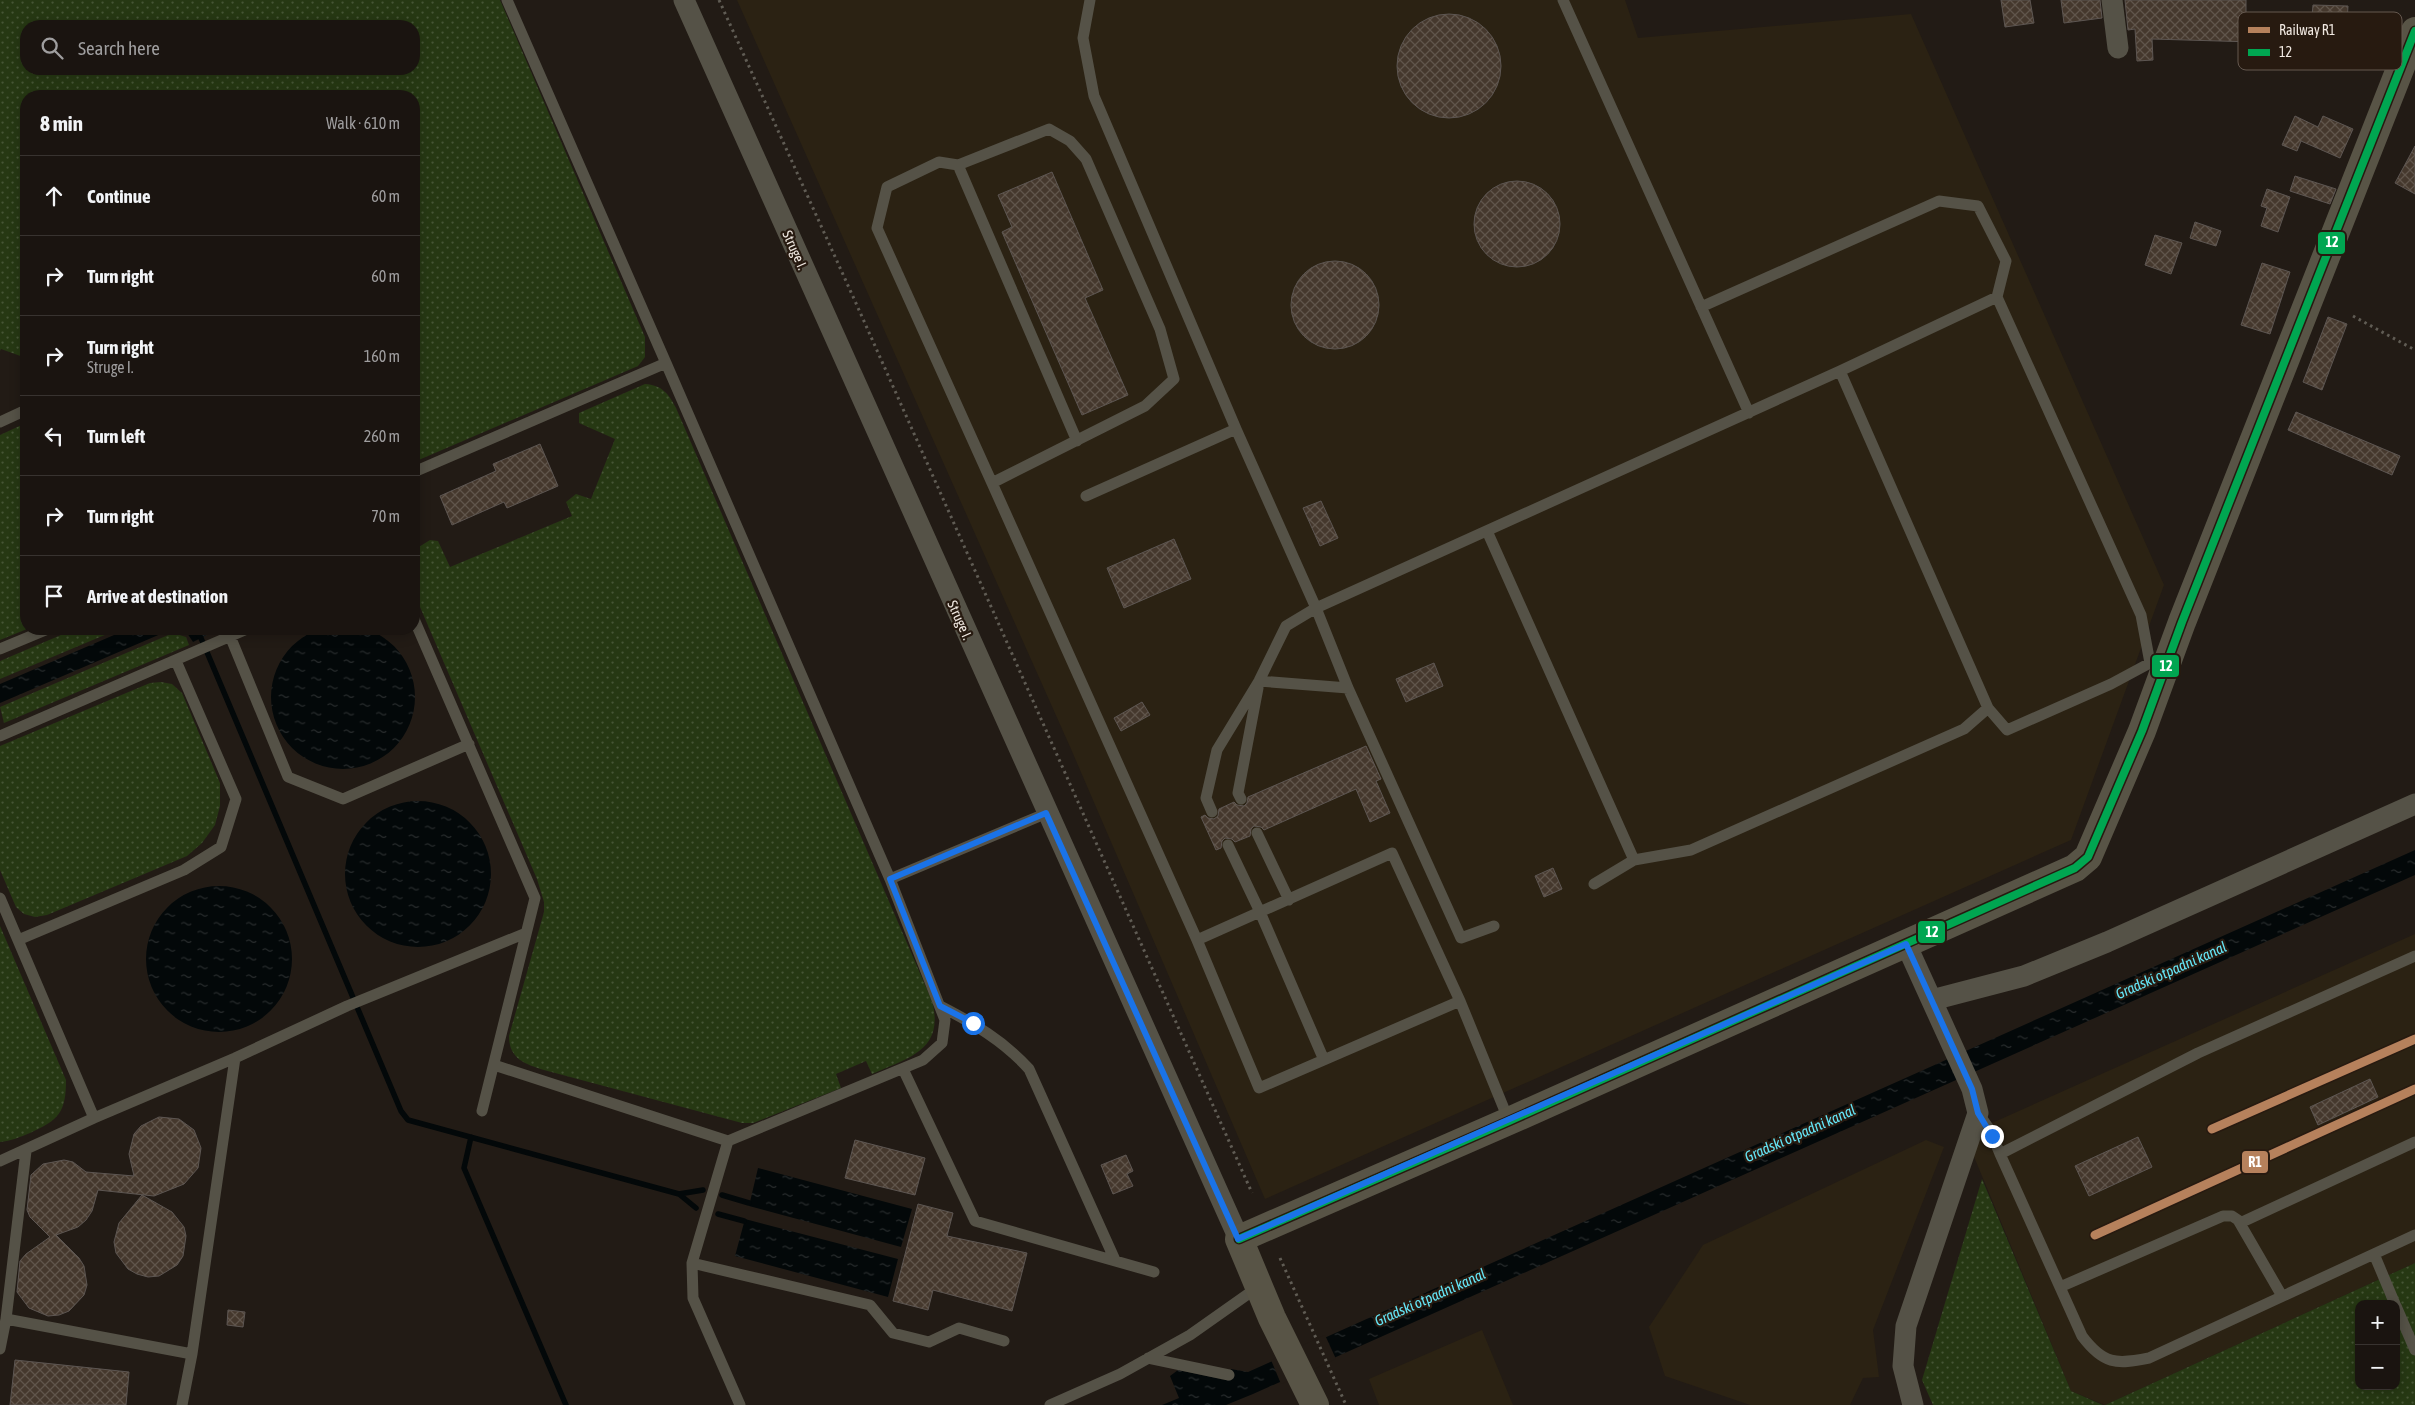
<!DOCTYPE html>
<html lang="en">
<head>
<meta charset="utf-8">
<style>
  :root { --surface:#1a1410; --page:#27211e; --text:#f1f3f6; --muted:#9f9e9f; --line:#383330 }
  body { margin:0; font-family:"Asap Condensed",sans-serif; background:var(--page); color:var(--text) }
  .controls { position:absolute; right:15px; bottom:15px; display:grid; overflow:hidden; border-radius:10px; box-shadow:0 2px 12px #0003 }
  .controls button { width:45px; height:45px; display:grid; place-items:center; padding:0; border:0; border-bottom:1px solid var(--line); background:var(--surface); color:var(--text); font:25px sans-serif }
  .stop { position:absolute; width:15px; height:15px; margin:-11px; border:4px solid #1a73e8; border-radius:50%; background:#fff }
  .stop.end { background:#1a73e8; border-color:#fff; box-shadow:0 1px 5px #0008 }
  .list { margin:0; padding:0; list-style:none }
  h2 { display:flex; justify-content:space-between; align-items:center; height:65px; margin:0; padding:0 20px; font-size:21px }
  h2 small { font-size:16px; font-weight:400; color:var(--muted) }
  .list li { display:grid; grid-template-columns:32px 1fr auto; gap:15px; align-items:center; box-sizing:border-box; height:80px; padding:0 20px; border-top:1px solid var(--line) }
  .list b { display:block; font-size:19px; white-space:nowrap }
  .list p { margin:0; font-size:16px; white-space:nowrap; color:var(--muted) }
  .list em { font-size:16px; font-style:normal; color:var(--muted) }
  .icon { flex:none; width:28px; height:28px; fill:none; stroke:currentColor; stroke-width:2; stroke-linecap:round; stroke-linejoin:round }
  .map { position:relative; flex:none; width:2415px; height:1405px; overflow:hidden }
  .search { position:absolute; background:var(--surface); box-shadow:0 2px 12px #0003; left:20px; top:20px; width:400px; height:55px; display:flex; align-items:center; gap:12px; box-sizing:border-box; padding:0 18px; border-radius:20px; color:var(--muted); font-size:19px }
  .panel { position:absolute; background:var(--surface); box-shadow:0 2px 12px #0003; left:20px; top:90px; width:400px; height:545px; border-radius:20px }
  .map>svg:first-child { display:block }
  .industrial { fill:#2b2213 }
  .grass { fill:url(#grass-dots); fill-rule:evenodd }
  .water { fill:url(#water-ripples) }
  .pier { fill:#221b15 }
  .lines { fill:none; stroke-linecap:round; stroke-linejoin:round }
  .stream { stroke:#030809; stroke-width:5.5 }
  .building { fill:url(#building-cross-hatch); stroke:#5d5652 }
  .path { stroke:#605c54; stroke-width:3; stroke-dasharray:2.5 4; stroke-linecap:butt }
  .lane { stroke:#555247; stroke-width:11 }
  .street { stroke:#555247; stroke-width:21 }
  .secondary { stroke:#585446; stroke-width:28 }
  .bus-1-casing { stroke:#271a10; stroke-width:11 }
  .bus-1 { stroke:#00a651; stroke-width:8 }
  .rail-1-casing { stroke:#271a10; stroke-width:12 }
  .rail-1 { stroke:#b6815c; stroke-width:9 }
  .route { stroke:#1a73e8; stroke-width:6 }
  .labels { text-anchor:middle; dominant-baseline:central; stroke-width:4.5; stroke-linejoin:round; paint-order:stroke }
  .street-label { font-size:14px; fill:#f1e9e2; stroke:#271a10 }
  .water-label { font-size:15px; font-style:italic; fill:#65e7f8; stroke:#271a10 }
  .key { fill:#271a10; stroke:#64584f; stroke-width:1 }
  .key-label { font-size:14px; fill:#f1e9e2 }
  .line-badge { stroke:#271a10; stroke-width:2 }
  .badge-label { font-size:14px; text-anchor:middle; font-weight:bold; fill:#fff }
</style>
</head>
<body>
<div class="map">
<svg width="2415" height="1405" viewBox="0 0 2415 1405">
  <defs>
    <pattern id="grass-dots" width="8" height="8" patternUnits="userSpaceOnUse" patternTransform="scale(1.25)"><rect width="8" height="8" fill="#263813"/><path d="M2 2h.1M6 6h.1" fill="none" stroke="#465535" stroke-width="1.8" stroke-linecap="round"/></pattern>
    <pattern id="water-ripples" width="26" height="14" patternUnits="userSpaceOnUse" patternTransform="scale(1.25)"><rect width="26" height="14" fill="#030809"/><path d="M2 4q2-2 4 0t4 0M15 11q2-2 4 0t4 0" fill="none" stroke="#282c2d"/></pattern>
    <pattern id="building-cross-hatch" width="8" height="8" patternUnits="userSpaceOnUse" patternTransform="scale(1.25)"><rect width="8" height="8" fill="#45382d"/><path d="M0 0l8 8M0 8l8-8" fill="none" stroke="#60554b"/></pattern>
  </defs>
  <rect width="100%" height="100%" fill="#221b15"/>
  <path class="industrial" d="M737,0h888l13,38 273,-24 253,571 -93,255 -806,359 -194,-450z
    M2415,934v329l-310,142 -34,-14 -106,-256z
    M1926,1140l18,7 -71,183 6,47 -16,1 -13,27h-100l-85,-29 -16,-49 54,-82z
    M1482,1330l31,75h-134l-10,-26z"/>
  <path class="grass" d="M0,0h500l145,337v20l-7,9 -224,96v-366h-388v262l-25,-9 -1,2zM26,26h388v43h-388z
    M645,384c17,1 24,10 31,24l256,593c13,49 -23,57 -60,73l-6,-13 -30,13 5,14 -88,35h-11l-198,-53c-19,-6 -35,-11 -35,-34l35,-124v-10l-7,-23 -123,-286v-43l16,-10 8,1 12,26 122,-51 -6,-14 10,-8 15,5 24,-60 -36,-16v-10z
    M26,423l1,206 -27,11v-205z
    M75,629h44l-119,50v-18z
    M173,633l13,4 3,8 -185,78 -4,-16z
    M161,682l11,2 10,9 38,90v23l-5,19 -13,18 -15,13 -140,59 -12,2 -11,-3 -8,-7 -16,-37v-124l150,-63z
    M0,926l66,154c0,32 -7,40 -36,53 -10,4 -19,8 -30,9z
    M1982,1179l89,212 32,14h-170l-11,-25z
    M2415,1263v142h-310zM2359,1304h37v82h-37z"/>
  <path class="water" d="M271 697a72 72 0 1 1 144 0a72 72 0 1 1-144 0Z
    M128,629h78l3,5 -16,8 -6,-9 -17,-3 -170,73v-19z
    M345 874a73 73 0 1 1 146 0a73 73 0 1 1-146 0Z
    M2415,850v25l-1162,519 -27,11h-64l17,-7 -9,-22 8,-6 48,10 5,-11 17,3z
    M146 959a73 73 0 1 1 146 0a73 73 0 1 1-146 0Z
    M758,1168l154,41 -11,38 -152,-41z
    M745,1219l153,40 -10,38 -153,-41z"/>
  <path class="pier" d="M1325,1335l11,24 -55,25 -10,-24z"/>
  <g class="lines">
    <path class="stream" d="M194,629l7,9 200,473 7,9 271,74 17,14
      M471,1137l-7,31 102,237
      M679,1194l24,-4
      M722,1195l27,8
      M718,1214l26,7"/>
  </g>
  <path class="building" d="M2001,0h29l4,23 -29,4z
    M2061,0h39l2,18 -38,5z
    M2125,0h121v14l66,3 1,-12 35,1 -2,32 -58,-3 -1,8 -135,-4 1,21 -16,1 -2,-32 -7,1z
    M1397 66a52 52 0 1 1 104 0a52 52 0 1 1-104 0Z
    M2295,116l23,11 5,-11 30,13 -13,29 -39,-17 -4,10 -15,-6z
    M2415,146v48l-20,-11z
    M1052,172l51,118 -18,8 43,97 -46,20 -80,-183 10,-5 -14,-32z
    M2295,176l41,13 -6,15 -40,-13z
    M1474 224a43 43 0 1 1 86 0a43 43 0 1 1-86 0Z
    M2267,189l23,8 -12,35 -17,-6 6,-18 -6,-2z
    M2195,222l26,9 -5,15 -26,-8z
    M2155,235l27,8 -11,31 -26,-9z
    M1291 305a44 44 0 1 1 88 0a44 44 0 1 1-88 0Z
    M2262,263l28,9 -20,62 -29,-9z
    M2328,317l19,7 -25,66 -19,-8z
    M2296,412l104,44 -8,19 -104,-45z
    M540,444l18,42 -51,22 -3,-6 -52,23 -12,-29 56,-25 -3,-7z
    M1321,501l17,37 -18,8 -17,-38z
    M1174,539l17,40 -67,29 -17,-40z
    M1434,663l9,23 -37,16 -10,-23z
    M1142,702l8,13 -29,16 -7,-13z
    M1366,746l15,33 -5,2 14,32 -20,9 -14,-33 -92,41 -3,-3 -7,-1 -3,3 -1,7 -15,6 -3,-3 -7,-1 -3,3 -1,7 -5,2 -15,-33 4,-2 3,3 6,1 4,-3 1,-7 15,-7 3,3 7,1 3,-3 1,-6z
    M1553,868l9,21 -18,8 -9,-21z
    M2370,1079l8,18 -60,28 -8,-18z
    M159,1117l20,2 15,11 7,18 -3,20 -14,16 -30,12 -56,-6 -6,21 -6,9 -8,7 -22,8 23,23 5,8 3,19 -3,10 -15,16 -10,4 -11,1 -19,-8 -12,-16 3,-31 6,-7 24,-17 -20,-20 -3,-7 4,-35 12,-11 21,-4 9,2 13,10 48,4 -5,-22 5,-20 7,-8z
    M2138,1137l14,30 -63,29 -14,-30z
    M855,1140l70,18 -10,37 -70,-17z
    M1126,1155l7,16 -6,3 6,12 -20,8 -12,-29z
    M142,1195l30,17 12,15 2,9 -3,20 -6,9 -18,11 -11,1 -11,-3 -9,-5 -12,-16 -2,-11 5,-19z
    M918,1204l35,9 -6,23 80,17 -15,58 -79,-21 -5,20 -35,-9z
    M228,1310l17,2 -2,15 -16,-2z
    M15,1360l114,12 -3,33h-116z"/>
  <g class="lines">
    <path class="path" d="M719,0l136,301 397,892
      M2353,316l62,34
      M1280,1258l66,147"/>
    <path class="lane" d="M507,0l159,363
      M1090,0l-7,38 11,58 142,333
      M1563,0l186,413
      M958,165l119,276
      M1701,307l238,-106 39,5 28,55 -9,36
      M0,422l26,-12
      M414,472l252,-109 224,516
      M992,483l-115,-255 10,-41 52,-25 19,3 91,-36 21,12 16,18 74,170 14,50 -29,27 -153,77 205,457 195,-87 68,148 49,120
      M1086,496l150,-67 80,179 32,80 113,250 33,-12
      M1487,531l147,329 57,-10 273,-121 24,-21 -148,-337
      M414,619l121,279 -53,213
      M230,636l58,141 55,22 126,-55
      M0,649l48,-20
      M1259,681l89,7
      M0,736l247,-107
      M1241,799l-3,-6 20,-105
      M1212,812l-6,-14 11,-48 42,-69 27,-55 30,-18 524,-237 157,-74 144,318 9,48 -39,21 -104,46 -19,-22
      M1257,833l32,67
      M1228,845l32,67 64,148
      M1594,884l40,-24
      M0,898l94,220 141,-60 112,-52 179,-73
      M18,940l166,-70 37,-23 15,-48 -60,-138
      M1197,940l62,148 201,-87
      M2415,956l-217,97 -198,101 82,182c21,28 34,29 67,22l266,-123
      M940,1006c33,17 64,35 89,63l86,191
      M494,1065l234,76
      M903,1069l72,152 179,51
      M1978,1113l12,17 10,24
      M26,1151l-20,168 186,35 43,-296
      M0,1161l94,-43
      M2240,1223l175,-81
      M2374,1254l21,50
      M692,1263l178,42 23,28 36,9 30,-14 45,13
      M2060,1287l163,-71h9l6,4 44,76
      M2396,1306l19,44
      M0,1349l6,-30
      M1148,1358l81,17
      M182,1405l10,-51
      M740,1405l-47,-107 -1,-35 36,-122 195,-81 19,-17 3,-23 -55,-141 157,-66
      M1050,1405l70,-31 70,-39 68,-48"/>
    <path class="street" d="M684,0l555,1239
      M2112,0l6,48
      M1906,944l66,145 6,24 -72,213 -3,40 10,39
      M1932,1000l92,-24 83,-34 308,-138"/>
    <path class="secondary" d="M1315,1405l-43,-87 -33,-79 270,-118 566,-253 13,-11 54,-126 40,-109 233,-591"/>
    <g class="bus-1-casing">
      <path id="bus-1" d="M1239,1239l270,-118 566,-253 13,-11 54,-126 40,-109 233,-591"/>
    </g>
    <use href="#bus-1" class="bus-1"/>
    <g class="rail-1-casing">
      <path id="rail-1" d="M2212,1129l203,-90
        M2095,1235l320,-146"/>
    </g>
    <use href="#rail-1" class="rail-1"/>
  </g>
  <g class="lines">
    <path class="route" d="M973,1023l-33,-17 -50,-127 156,-66 192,426 668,-295 66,145 6,24 14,23"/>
  </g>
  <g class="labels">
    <g class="street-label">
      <text transform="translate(795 250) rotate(66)">Struge I.</text>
      <text transform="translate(960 620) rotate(66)">Struge I.</text>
    </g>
    <g class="water-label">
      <text transform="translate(2171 970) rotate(-24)">Gradski otpadni kanal</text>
      <text transform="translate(1800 1133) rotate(-24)">Gradski otpadni kanal</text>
      <text transform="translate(1430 1297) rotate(-24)">Gradski otpadni kanal</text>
    </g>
  </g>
  <rect x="2238" y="12" width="164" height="58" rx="8" class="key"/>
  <rect x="2248" y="27" width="22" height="6" fill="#b6815c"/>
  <rect x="2248" y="49" width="22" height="7" fill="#00a651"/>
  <g class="key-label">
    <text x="2279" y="35">Railway R1</text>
    <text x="2279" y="57">12</text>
  </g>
  <g class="line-badge">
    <rect x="2317" y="231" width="29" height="24" rx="5" fill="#00a651"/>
    <rect x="2151" y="654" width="29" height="24" rx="5" fill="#00a651"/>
    <rect x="1917" y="920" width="29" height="24" rx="5" fill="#00a651"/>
    <rect x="2241" y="1150" width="28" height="24" rx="5" fill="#b6815c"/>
  </g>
  <g class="badge-label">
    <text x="2332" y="247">12</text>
    <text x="2166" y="671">12</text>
    <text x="1932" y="937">12</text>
    <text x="2255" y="1167">R1</text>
  </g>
</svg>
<div class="controls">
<button>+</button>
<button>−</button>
</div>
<div class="stop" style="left:973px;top:1023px"></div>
<div class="stop end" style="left:1992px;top:1136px"></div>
<div class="search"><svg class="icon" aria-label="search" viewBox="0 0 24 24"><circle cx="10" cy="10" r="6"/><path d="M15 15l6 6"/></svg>Search here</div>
<section class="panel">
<h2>8 min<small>Walk · 610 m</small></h2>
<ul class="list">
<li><svg class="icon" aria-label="ahead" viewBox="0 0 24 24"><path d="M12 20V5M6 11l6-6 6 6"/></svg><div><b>Continue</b></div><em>60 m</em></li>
<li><svg class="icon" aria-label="right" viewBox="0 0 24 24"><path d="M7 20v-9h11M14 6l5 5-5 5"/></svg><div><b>Turn right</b></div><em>60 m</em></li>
<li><svg class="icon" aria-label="right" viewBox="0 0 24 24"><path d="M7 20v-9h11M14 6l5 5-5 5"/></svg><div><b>Turn right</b><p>Struge I.</p></div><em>160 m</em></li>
<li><svg class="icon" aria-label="left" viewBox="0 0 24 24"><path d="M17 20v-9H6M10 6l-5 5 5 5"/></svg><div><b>Turn left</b></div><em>260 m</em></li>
<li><svg class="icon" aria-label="right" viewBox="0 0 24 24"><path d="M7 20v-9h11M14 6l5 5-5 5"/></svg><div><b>Turn right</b></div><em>70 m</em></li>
<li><svg class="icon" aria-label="arrive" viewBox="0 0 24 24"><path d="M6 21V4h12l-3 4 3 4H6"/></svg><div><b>Arrive at destination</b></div></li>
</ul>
</section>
</div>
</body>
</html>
